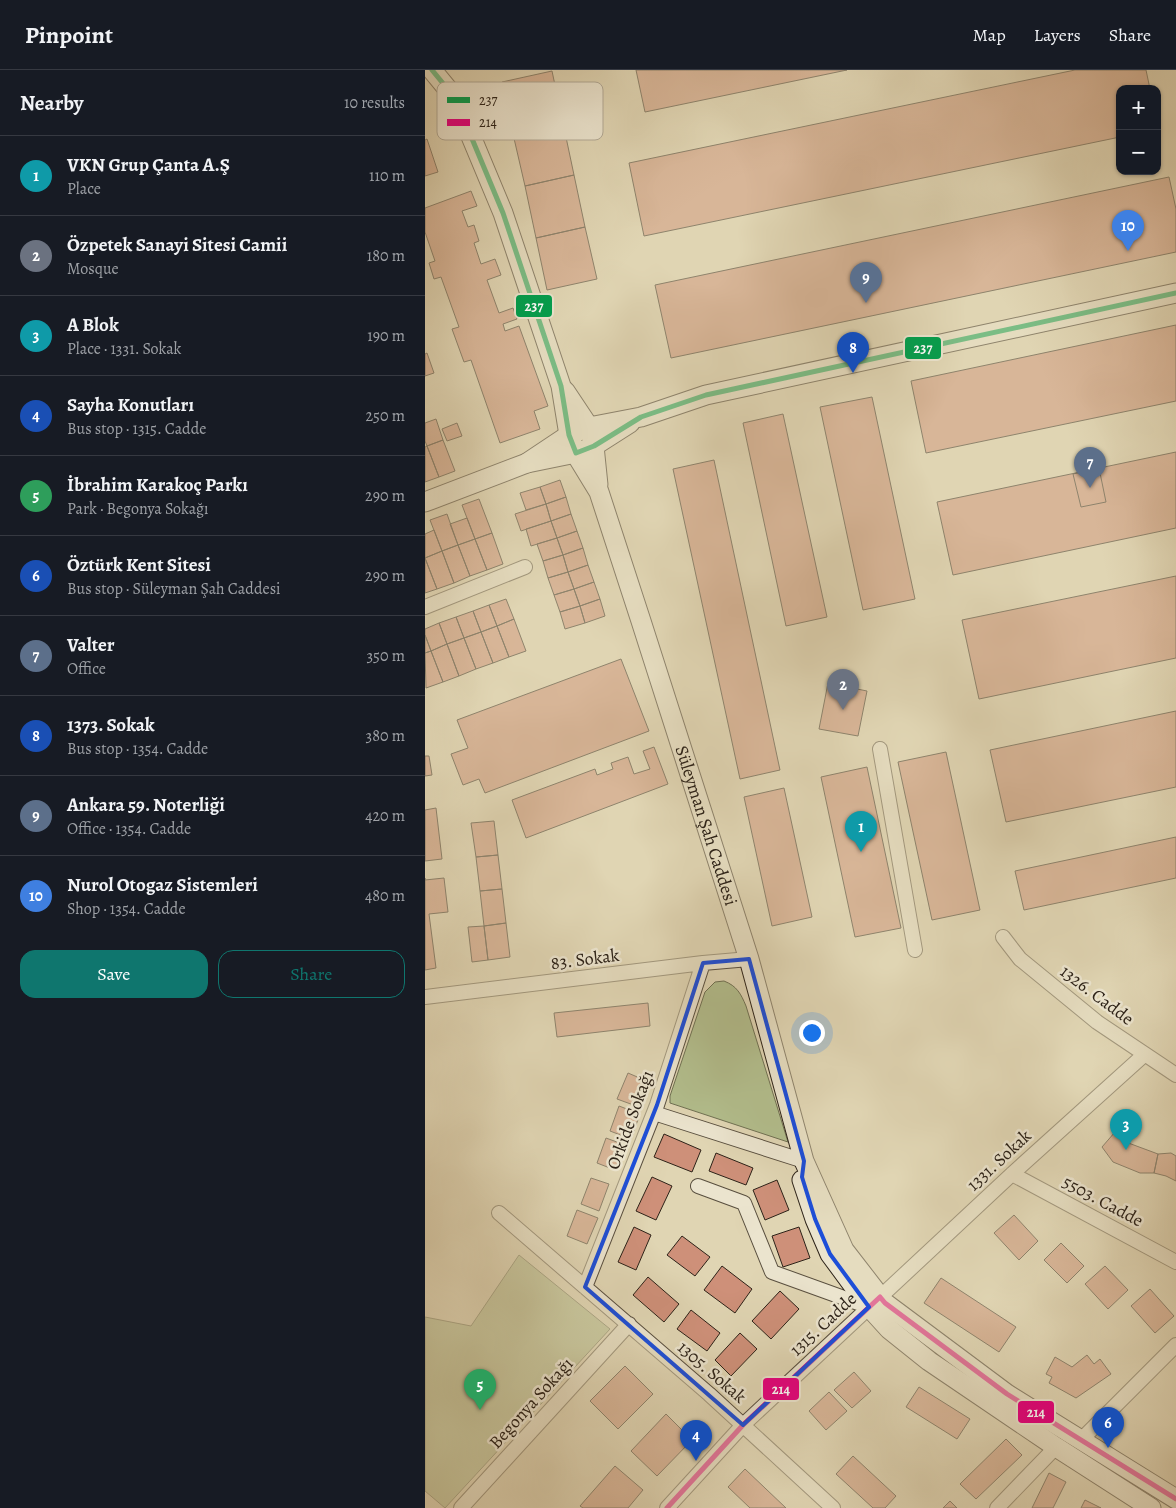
<!DOCTYPE html>
<html lang="en">
<head>
<meta charset="utf-8">
<style>
  :root { --surface:#171b24; --page:#242831; --text:#f1f3f6; --muted:#9ea1a6; --line:#363941; --accent:#0f766e }
  body { margin:0; font-family:Alegreya,serif; background:var(--page); color:var(--text) }
  .controls { position:absolute; right:15px; top:15px; display:grid; overflow:hidden; border-radius:10px; box-shadow:0 1px 4px #0004 }
  .controls button { width:45px; height:45px; display:grid; place-items:center; padding:0; border:0; border-bottom:1px solid var(--line); background:var(--surface); color:var(--text); font:25px sans-serif }
  .you { position:absolute; left:386px; top:962px; width:18px; height:18px; margin:-12px; border:4px solid #fff; border-radius:50%; background:#1a73e8; box-shadow:0 0 0 8px #1a73e833 }
  .badge { display:grid; place-items:center; width:32px; height:32px; border-radius:50%; background:var(--accent); color:#fff; font-size:16px; font-weight:700 }
  .pin { position:absolute; translate:-50% -41px; filter:drop-shadow(0 1px 2px #0008) }
  .pin::after { content:''; position:absolute; top:26px; width:18px; height:15px; background:inherit; clip-path:polygon(0 0,100% 0,50% 100%) }
  .list { margin:0; padding:0; list-style:none }
  h2 { display:flex; justify-content:space-between; align-items:center; height:65px; margin:0; padding:0 20px; font-size:21px }
  h2 small { font-size:16px; font-weight:400; color:var(--muted) }
  .list li { display:grid; grid-template-columns:32px 1fr auto; gap:15px; align-items:center; box-sizing:border-box; height:80px; padding:0 20px; border-top:1px solid var(--line) }
  .list b { display:block; font-size:19px; white-space:nowrap }
  .list p { margin:0; font-size:16px; white-space:nowrap; color:var(--muted) }
  .list em { font-size:16px; font-style:normal; color:var(--muted) }
  .actions { display:flex; gap:10px; padding:15px 20px }
  .actions a { flex:1; padding:11px 0; border:1px solid var(--accent); border-radius:15px; text-align:center; font-size:18px; color:var(--accent) }
  .actions .main { background:var(--accent); color:#fff }
  .map { position:relative; flex:none; width:751px; height:1438px; overflow:hidden }
  header { display:flex; align-items:center; gap:30px; box-sizing:border-box; height:70px; padding:0 25px; background:var(--surface); border-bottom:1px solid var(--line) }
  header strong { font-size:24px }
  nav { display:flex; gap:28px; margin-inline-start:auto; font-size:18px }
  main { display:flex }
  aside { flex:1; background:var(--surface) }
  .map>svg:first-child { display:block }
  .green { fill:#b2bd8c; stroke:#6f7052 }
  .building { fill:#ce9079; stroke:#2c2218 }
  .lines { fill:none; stroke-linecap:round; stroke-linejoin:round }
  .minor-casing { stroke:#594f3f; stroke-width:16 }
  .secondary-casing { stroke:#2c2218; stroke-width:21 }
  .minor { stroke:#ebe4ce; stroke-width:14 }
  .secondary { stroke:#ebe4ce; stroke-width:19 }
  .bus-1-casing { stroke:#ebe4ce; stroke-width:9 }
  .bus-2-casing { stroke:#ebe4ce; stroke-width:9 }
  .bus-1 { stroke:#029f4e; stroke-width:5 }
  .bus-2 { stroke:#e5007d; stroke-width:5 }
  .marked { fill:none; stroke:#1d4ed8; stroke-width:4; stroke-linejoin:round }
  .labels { text-anchor:middle; dominant-baseline:central; stroke-width:5; stroke-linejoin:round; paint-order:stroke }
  .street-label { font-size:18px; fill:#2c2218; stroke:#ebe4ce }
  .key { fill:#ebe4ce; stroke:#b2aa97; stroke-width:1 }
  .key-label { font-size:14px; fill:#2c2218 }
  .line-badge { stroke:#ebe4ce; stroke-width:2 }
  .badge-label { font-size:14px; text-anchor:middle; font-weight:bold; fill:#fff }
</style>
</head>
<body>
<header>
<strong>Pinpoint</strong>
<nav><a>Map</a><a>Layers</a><a>Share</a></nav>
</header>
<main>
<aside>
<h2>Nearby<small>10 results</small></h2>
<ul class="list">
<li><span class="badge" style="background:#0f9aa8">1</span><div><b>VKN Grup Çanta A.Ş</b><p>Place</p></div><em>110 m</em></li>
<li><span class="badge" style="background:#6b7280">2</span><div><b>Özpetek Sanayi Sitesi Camii</b><p>Mosque</p></div><em>180 m</em></li>
<li><span class="badge" style="background:#0f9aa8">3</span><div><b>A Blok</b><p>Place · 1331. Sokak</p></div><em>190 m</em></li>
<li><span class="badge" style="background:#1a4fb4">4</span><div><b>Sayha Konutları</b><p>Bus stop · 1315. Cadde</p></div><em>250 m</em></li>
<li><span class="badge" style="background:#2e9e5b">5</span><div><b>İbrahim Karakoç Parkı</b><p>Park · Begonya Sokağı</p></div><em>290 m</em></li>
<li><span class="badge" style="background:#1a4fb4">6</span><div><b>Öztürk Kent Sitesi</b><p>Bus stop · Süleyman Şah Caddesi</p></div><em>290 m</em></li>
<li><span class="badge" style="background:#5c6f8a">7</span><div><b>Valter</b><p>Office</p></div><em>350 m</em></li>
<li><span class="badge" style="background:#1a4fb4">8</span><div><b>1373. Sokak</b><p>Bus stop · 1354. Cadde</p></div><em>380 m</em></li>
<li><span class="badge" style="background:#5c6f8a">9</span><div><b>Ankara 59. Noterliği</b><p>Office · 1354. Cadde</p></div><em>420 m</em></li>
<li><span class="badge" style="background:#3f7fe0">10</span><div><b>Nurol Otogaz Sistemleri</b><p>Shop · 1354. Cadde</p></div><em>480 m</em></li>
</ul>
<div class="actions"><a class="main">Save</a><a>Share</a></div>
</aside>
<div class="map">
<svg width="751" height="1438" viewBox="0 0 751 1438">
  <rect width="100%" height="100%" fill="#e0d5b3"/>
  <filter id="stains"><feTurbulence type="fractalNoise" baseFrequency=".004" numOctaves="4"/><feColorMatrix values="0 0 0 0 .2 0 0 0 0 .09 0 0 0 0 .02 0 0 0 .5 -.17"/></filter>
  <radialGradient id="worn" r=".72"><stop offset=".6" stop-color="#630" stop-opacity="0"/><stop offset="1" stop-color="#630" stop-opacity=".3"/></radialGradient>
  <path class="green" d="M299,911c13,5 17,13 22,25l42,136 -118,-39v-7l35,-104 10,-10z
    M94,1185l91,74 -165,179 -20,-17v-174l46,9z"/>
  <path class="building" d="M211,0h211l-202,42z
    M650,0h71l4,19h-30v48l-476,99 -15,-73z
    M127,1l11,52 -50,11 -11,-52z
    M138,53l11,52 -49,11 -12,-52z
    M2,69l11,33 -13,4v-36z
    M149,105l11,52 -49,11 -11,-52z
    M744,107l7,32v43l-505,106 -16,-73z
    M46,121l6,15 -15,5 6,16 6,-2 5,16 -5,2 7,21 14,-5 6,16 -14,5 12,33 14,-5 4,11 -14,5 2,7 14,-5 29,80 -14,5 6,18 -40,14 -29,-83 -7,2 -12,-33 7,-2 -18,-50 -7,2 -5,-16 6,-2 -10,-29v-24z
    M160,157l12,52 -50,11 -11,-52z
    M751,255v76l-250,52 -15,-72z
    M2,283l7,20 -9,3v-22z
    M447,327l43,202 -52,11 -43,-203z
    M358,344l44,203 -41,9 -43,-203z
    M11,349l7,21 -16,6 -2,-5v-18z
    M32,353l5,13 -15,5 -5,-12z
    M18,370l12,31 -16,6 -12,-31z
    M2,376l12,31 -14,5v-35z
    M751,382v76l-223,47 -16,-73z
    M289,390l66,310 -40,9 -67,-310z
    M674,398l7,34 -25,5 -8,-33z
    M135,410l6,17 -20,7 -6,-17z
    M115,417l6,17 -20,6 -6,-17z
    M141,427l5,17 -20,7 -5,-17z
    M54,429l13,34 -17,6 -13,-34z
    M121,434l5,17 -30,10 -6,-17z
    M22,444l11,31 -16,6 -12,-31z
    M146,444l6,17 -20,7 -6,-17z
    M42,448l8,21 -17,6 -8,-21z
    M126,451l6,17 -26,8 -5,-17z
    M9,460l8,21 -17,7v-24z
    M152,461l6,17 -20,7 -6,-17z
    M67,463l11,31 -16,6 -12,-31z
    M132,468l6,17 -20,6 -6,-17z
    M50,469l12,31 -17,6 -12,-31z
    M33,475l12,31 -16,7 -12,-32z
    M158,478l5,17 -20,7 -5,-17z
    M17,481l12,32 -17,6 -12,-31z
    M138,485l5,17 -20,6 -5,-17z
    M0,488l12,31 -12,4z
    M163,495l6,17 -20,7 -6,-17z
    M143,502l6,17 -20,6 -6,-17z
    M751,506v82l-197,41 -17,-79z
    M169,512l6,17 -20,7 -6,-17z
    M149,519l6,17 -20,6 -6,-17z
    M81,529l8,20 -17,7 -8,-21z
    M175,529l5,17 -20,7 -5,-17z
    M64,535l8,21 -16,6 -8,-21z
    M155,536l5,17 -20,6 -5,-17z
    M48,541l8,21 -17,6 -8,-21z
    M31,547l8,21 -17,6 -8,-21z
    M89,549l12,32 -17,6 -12,-31z
    M14,553l8,21 -16,7 -6,-16v-6z
    M72,556l12,31 -16,6 -12,-31z
    M56,562l12,31 -17,6 -12,-31z
    M0,565l6,16 -6,2z
    M39,568l12,31 -17,7 -12,-32z
    M22,574l12,32 -16,6 -12,-31z
    M6,581l12,31 -17,6 -1,-35z
    M196,589l28,72 -164,62 -6,-14 -16,6 -12,-31 17,-6 -11,-28z
    M403,613l39,8 -9,45 -39,-7z
    M751,641v76l-170,35 -16,-72z
    M229,677l14,37 -142,54 -14,-38 83,-31 2,6 16,-6 -2,-6 17,-6 6,17 16,-5 -7,-18z
    M521,682l34,158 -48,10 -34,-158z
    M0,686h4l3,19 -7,1z
    M442,697l34,161 -46,9 -34,-160z
    M359,718l28,129 -40,9 -28,-129z
    M11,738l6,51 -17,2v-51z
    M69,751l4,34 -22,2 -5,-34z
    M751,767v41l-152,32 -9,-39z
    M73,785l4,34 -22,2 -4,-34z
    M0,808v2l19,-2 4,34 -19,2 7,54 -11,2z
    M77,819l4,34 -22,3 -4,-35z
    M81,853l4,34 -22,3 -4,-34z
    M59,856l4,34 -16,2 -4,-35z
    M223,933l2,23 -93,11 -3,-24z
    M203,1003l21,9 -10,25 -22,-8z
    M194,1036l21,8 -9,25 -21,-8z
    M690,1062l8,9 35,13 -4,19h-14l-27,-11 -11,-15z
    M239,1064l37,16 -9,22 -38,-15z
    M181,1068l19,7 -10,25 -18,-7z
    M291,1083l37,15 -7,17 -37,-14z
    M746,1083l5,3v25l-10,-5 -12,-3 4,-19z
    M227,1107l20,9 -16,34 -20,-9z
    M166,1108l18,6 -10,27 -18,-7z
    M352,1110l12,30 -24,10 -12,-30z
    M152,1140l21,8 -11,26 -20,-8z
    M589,1145l24,26 -19,19 -25,-27z
    M209,1157l17,8 -15,35 -18,-8z
    M374,1157l11,31 -27,9 -11,-31z
    M257,1166l28,21 -15,19 -28,-21z
    M636,1173l23,23 -17,17 -23,-23z
    M297,1196l30,23 -17,24 -31,-23z
    M680,1196l23,24 -20,19 -23,-25z
    M223,1207l31,27 -15,18 -31,-27z
    M516,1208l75,49 -17,25 -75,-49z
    M725,1219l24,27 -19,17 -24,-27z
    M355,1221l19,18 -28,30 -19,-18z
    M266,1240l29,23 -13,18 -30,-22z
    M315,1263l17,16 -26,27 -16,-16z
    M662,1285l7,9 6,-5 11,15 -35,24 -27,-15 3,-6 -6,-3 9,-17 17,10z
    M200,1296l28,28 -35,35 -28,-28z
    M429,1302l17,19 -19,17 -18,-18z
    M494,1317l51,32 -13,20 -51,-32z
    M404,1322l18,19 -21,19 -17,-19z
    M241,1344l26,26 -35,36 -26,-25z
    M581,1369l16,16 -46,44 -16,-15z
    M428,1386l43,40 -11,12h-12l-37,-34z
    M190,1396l28,24 -15,18h-45l-3,-2z
    M320,1399l41,39h-36l-22,-21z
    M624,1403l17,9 -13,26h-21z
    M660,1430l16,8h-20z
    M525,1431l7,7h-14z"/>
  <g class="lines">
    <g class="minor-casing">
      <path id="minor" d="M0,537l100,-40
        M455,679l35,201
        M578,867l17,22 77,63 79,53
        M0,927l278,-34 46,-4
        M229,1043l150,48
        M587,1104l164,88
        M273,1116l46,17 28,69 97,35
        M74,1143l210,181 124,114
        M160,1217l72,-182 46,-142
        M656,1370l95,-95
        M36,1438l168,-184
        M242,1438l76,-83 269,-251 133,-120
        M572,1438l59,-61"/>
    </g>
    <g class="secondary-casing">
      <g id="secondary">
        <path id="s1" d="M7,0l23,28 48,115 58,173 8,49 8,21 22,36 42,129 108,338 55,202 40,89 41,53 122,91 169,105"/>
        <path d="M140,321l24,36 5,19 4,39"/>
        <path d="M102,393l42,-28 20,-8 52,-10 65,-22 470,-102"/>
        <path d="M0,432l102,-39 49,-10 18,-7 36,-23"/>
        <path d="M377,1110l13,39 15,35 39,53 20,22 40,32 127,86 95,61"/>
      </g>
    </g>
    <use href="#minor" class="minor"/>
    <use href="#secondary" class="secondary"/>
    <g class="bus-1-casing">
      <path id="bus-1" d="M7,0l23,28 48,115 58,173 8,49 7,18 18,-7 47,-29 65,-22 470,-102"/>
    </g>
    <g class="bus-2-casing">
      <path id="bus-2" d="M242,1438l76,-83 137,-128 5,6 122,91 169,105"/>
    </g>
    <use href="#bus-1" class="bus-1"/>
    <use href="#bus-2" class="bus-2"/>
  </g>
  <path d="M0 0H751V1438H0ZM324,889l55,202 -2,16 13,42 15,35 39,53 -126,118 -158,-138 72,-182 46,-142z" fill="#e0d5b3" fill-opacity=".55" fill-rule="evenodd"/>
  <path class="marked" d="M324,889l55,202 -2,16 13,42 15,35 39,53 -126,118 -158,-138 72,-182 46,-142z"/>
  <g class="labels">
    <g class="street-label">
      <text stroke="none"><textPath href="#s1" startOffset="808">Süleyman Şah Caddesi</textPath></text>
      <text transform="translate(160 889) rotate(-7)">83. Sokak</text>
      <text transform="translate(672 925) rotate(37)">1326. Cadde</text>
      <text transform="translate(205 1050) rotate(-70)">Orkide Sokağı</text>
      <text transform="translate(574 1090) rotate(-43)">1331. Sokak</text>
      <text transform="translate(678 1131) rotate(28)">5503. Cadde</text>
      <text transform="translate(398 1254) rotate(-43)">1315. Cadde</text>
      <text transform="translate(287 1302) rotate(41)">1305. Sokak</text>
      <text transform="translate(106 1333) rotate(-48)">Begonya Sokağı</text>
    </g>
  </g>
  <rect x="12" y="12" width="166" height="58" rx="8" class="key"/>
  <rect x="22" y="27" width="23" height="6" fill="#029f4e"/>
  <rect x="22" y="49" width="23" height="7" fill="#e5007d"/>
  <g class="key-label">
    <text x="54" y="35">237</text>
    <text x="54" y="57">214</text>
  </g>
  <g class="line-badge">
    <rect x="90" y="224" width="38" height="24" rx="5" fill="#029f4e"/>
    <rect x="479" y="266" width="38" height="24" rx="5" fill="#029f4e"/>
    <rect x="337" y="1307" width="38" height="24" rx="5" fill="#e5007d"/>
    <rect x="592" y="1330" width="38" height="24" rx="5" fill="#e5007d"/>
  </g>
  <g class="badge-label">
    <text x="109" y="241">237</text>
    <text x="498" y="283">237</text>
    <text x="356" y="1324">214</text>
    <text x="611" y="1347">214</text>
  </g>
  <rect width="100%" height="100%" filter="url(#stains)"/>
  <rect width="100%" height="100%" fill="url(#worn)"/>
</svg>
<div class="controls">
<button>+</button>
<button>−</button>
</div>
<div class="you"></div>
<div class="pin badge" style="left:436px;top:782px;background:#0f9aa8">1</div>
<div class="pin badge" style="left:418px;top:640px;background:#6b7280">2</div>
<div class="pin badge" style="left:701px;top:1080px;background:#0f9aa8">3</div>
<div class="pin badge" style="left:271px;top:1391px;background:#1a4fb4">4</div>
<div class="pin badge" style="left:55px;top:1340px;background:#2e9e5b">5</div>
<div class="pin badge" style="left:683px;top:1378px;background:#1a4fb4">6</div>
<div class="pin badge" style="left:665px;top:418px;background:#5c6f8a">7</div>
<div class="pin badge" style="left:428px;top:303px;background:#1a4fb4">8</div>
<div class="pin badge" style="left:441px;top:233px;background:#5c6f8a">9</div>
<div class="pin badge" style="left:703px;top:181px;background:#3f7fe0">10</div>
</div>
</main>
</body>
</html>
